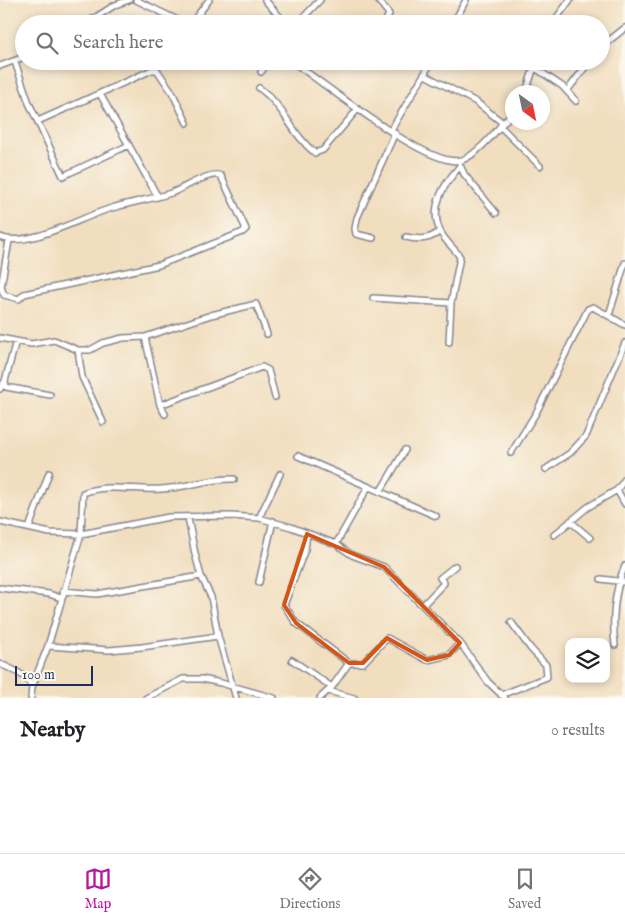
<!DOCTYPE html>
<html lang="en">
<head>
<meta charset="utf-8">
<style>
  :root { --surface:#fff; --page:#f6f6f6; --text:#202124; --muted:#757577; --line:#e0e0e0; --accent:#b5179e }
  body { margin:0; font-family:"IM FELL English",serif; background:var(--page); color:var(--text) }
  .controls { position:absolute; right:15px; bottom:15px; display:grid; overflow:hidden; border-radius:10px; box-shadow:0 2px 8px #0003 }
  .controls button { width:45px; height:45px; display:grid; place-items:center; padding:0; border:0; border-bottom:1px solid var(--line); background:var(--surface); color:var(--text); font:25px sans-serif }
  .compass { position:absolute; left:505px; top:85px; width:45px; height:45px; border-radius:50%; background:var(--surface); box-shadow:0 2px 8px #0003; rotate:147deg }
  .scale { position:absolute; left:15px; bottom:12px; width:78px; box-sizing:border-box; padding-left:5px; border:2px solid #1b2f5e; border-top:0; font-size:14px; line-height:18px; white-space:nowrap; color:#1b2f5e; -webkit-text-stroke:4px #fbf7ec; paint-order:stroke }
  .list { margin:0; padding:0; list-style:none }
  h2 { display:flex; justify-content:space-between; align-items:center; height:65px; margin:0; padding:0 20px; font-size:21px }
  h2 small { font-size:16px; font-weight:400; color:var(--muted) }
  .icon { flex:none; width:28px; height:28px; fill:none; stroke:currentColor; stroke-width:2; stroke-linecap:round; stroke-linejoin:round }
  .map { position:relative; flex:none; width:625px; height:698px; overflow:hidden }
  .search { position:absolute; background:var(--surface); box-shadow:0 2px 8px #0003; left:15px; right:15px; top:15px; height:55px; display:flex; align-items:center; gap:12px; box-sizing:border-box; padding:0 18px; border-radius:28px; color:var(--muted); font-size:19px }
  .sheet { height:155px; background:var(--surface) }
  nav { display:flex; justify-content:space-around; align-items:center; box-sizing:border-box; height:70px; border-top:1px solid var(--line); background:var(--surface); font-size:14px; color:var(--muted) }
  nav a { display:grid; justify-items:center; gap:2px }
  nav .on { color:var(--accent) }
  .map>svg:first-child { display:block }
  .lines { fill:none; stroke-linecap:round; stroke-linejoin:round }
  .minor-casing { stroke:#86868e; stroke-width:8 }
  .minor { stroke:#fff; stroke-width:5 }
  .marked { fill:none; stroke:#d45514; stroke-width:4; stroke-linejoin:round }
</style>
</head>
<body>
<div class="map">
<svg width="625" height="698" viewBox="0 0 625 698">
  <rect width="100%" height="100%" fill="#fbf7ec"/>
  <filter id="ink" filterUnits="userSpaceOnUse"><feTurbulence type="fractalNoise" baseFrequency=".02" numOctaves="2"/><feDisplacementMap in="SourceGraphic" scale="10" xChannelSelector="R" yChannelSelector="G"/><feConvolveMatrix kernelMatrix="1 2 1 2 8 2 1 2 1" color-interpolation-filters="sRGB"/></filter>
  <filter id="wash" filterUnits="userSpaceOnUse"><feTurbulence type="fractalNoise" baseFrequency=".0096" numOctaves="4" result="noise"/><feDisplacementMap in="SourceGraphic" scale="20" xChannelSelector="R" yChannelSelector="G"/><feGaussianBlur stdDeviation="1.12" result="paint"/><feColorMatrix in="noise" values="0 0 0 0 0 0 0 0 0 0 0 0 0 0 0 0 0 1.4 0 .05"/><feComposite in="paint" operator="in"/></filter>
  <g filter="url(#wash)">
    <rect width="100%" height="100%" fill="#f1debf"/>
  </g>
  <g filter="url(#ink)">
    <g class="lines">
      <g class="minor-casing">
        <path id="minor" d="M136,0l50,24
          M265,0l21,24
          M378,0l11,14 -5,10
          M348,20l4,4
          M455,20l8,4
          M85,24l30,-19 14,-5
          M191,24l18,-24
          M297,24l23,-24
          M453,24l13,-24
          M552,24l18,-24
          M601,47l24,-19
          M291,61c31,20 138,109 171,99 16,-5 39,-35 50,-47
          M392,61l1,1
          M15,62l14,41 34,73 66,-31
          M0,66l24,-9
          M535,68l27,18 14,15
          M261,72l8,-11
          M425,75l51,27 27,21
          M259,88c25,17 32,46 56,65l8,-3 34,-40
          M567,91l23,-30
          M526,92l10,-31
          M100,94l58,103
          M38,121l114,-51h5l15,22 15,31
          M500,126l40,40
          M391,130l41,-69
          M460,165l4,9 32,39
          M0,237c28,12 83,-21 112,-29 20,-6 40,-9 59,-15 12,-4 40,-23 50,-17l25,53 -3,3 -84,33 -135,29 -5,5 -15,-4 -3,-8 8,-46
          M406,237c13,3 24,3 34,-6
          M373,238l-17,-4 -1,-5 2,-11 38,-85
          M373,298l78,5
          M609,315l16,-52
          M145,337l15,68 5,9
          M0,338l31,6 23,-4 24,10h12l13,-7 20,-5 22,-1 66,-22 45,-11 11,30
          M16,341l-11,40 1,6 44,8
          M449,342l2,-39 9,-46c-5,-8 -14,-15 -19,-24 -13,-25 3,-49 19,-67
          M78,350l4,27 21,45
          M0,389l5,-8
          M160,405l102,-38 6,3 7,27
          M511,453l25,-40 52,-104 5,-2 32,18
          M298,456l138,60
          M546,469l24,-16 16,-17 39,-93
          M617,490l8,14
          M380,492l25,-42
          M188,518l7,36 6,22 10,21 7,39 18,62
          M259,518l21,-44
          M570,521l20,17
          M0,522l50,11 31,1 88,-17 62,-1 28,2 32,9 45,17 16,11 32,12 76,76 28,39 17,16
          M29,528l20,-55
          M307,534l-2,15 -21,56 12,18 53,40h14l24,-25 40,22 22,-5 11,-12
          M554,535l34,-28 29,-17 8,-11
          M336,544l32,-57
          M601,579l24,3
          M259,582l14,-61
          M0,588l49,6 12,4
          M63,591l34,3 104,-18
          M423,605l21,-22 -4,-5 15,-12
          M615,645c-3,-25 -1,-55 10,-79
          M48,646l61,4 33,-3 76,-11
          M292,660l40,27
          M0,664c12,5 27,11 32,23
          M328,691l26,7
          M501,695l46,-18 -1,-12 -15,-16 -20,-27
          M31,698l1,-11 16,-41 33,-112 2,-41c24,-10 53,-2 78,-4 25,-1 47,-11 73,-10
          M146,698l37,-19h19l19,4 53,15
          M320,698l12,-11 17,-24"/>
      </g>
      <use href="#minor" class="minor"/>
    </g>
  </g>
  <path class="marked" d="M307,534l77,33 76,76 -11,12 -22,5 -40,-22 -24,25h-14l-53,-40 -12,-18z"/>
</svg>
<div class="controls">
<button><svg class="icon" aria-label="layers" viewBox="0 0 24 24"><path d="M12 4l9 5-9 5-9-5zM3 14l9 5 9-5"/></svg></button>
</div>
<svg class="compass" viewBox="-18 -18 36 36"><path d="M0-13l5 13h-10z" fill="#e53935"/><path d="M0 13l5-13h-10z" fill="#757577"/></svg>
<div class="scale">100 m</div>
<div class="search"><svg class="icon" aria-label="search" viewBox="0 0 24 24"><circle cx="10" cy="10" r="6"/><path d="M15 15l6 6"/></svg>Search here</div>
</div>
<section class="sheet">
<h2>Nearby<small>0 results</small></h2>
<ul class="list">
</ul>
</section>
<nav>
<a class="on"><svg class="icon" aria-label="map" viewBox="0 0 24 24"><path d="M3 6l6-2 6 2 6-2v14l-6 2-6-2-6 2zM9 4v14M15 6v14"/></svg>Map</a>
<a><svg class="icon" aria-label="directions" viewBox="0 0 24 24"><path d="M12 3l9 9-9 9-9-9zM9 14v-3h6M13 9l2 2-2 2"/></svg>Directions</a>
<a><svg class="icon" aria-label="saved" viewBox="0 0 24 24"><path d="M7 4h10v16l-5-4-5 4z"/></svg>Saved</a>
</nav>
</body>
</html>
